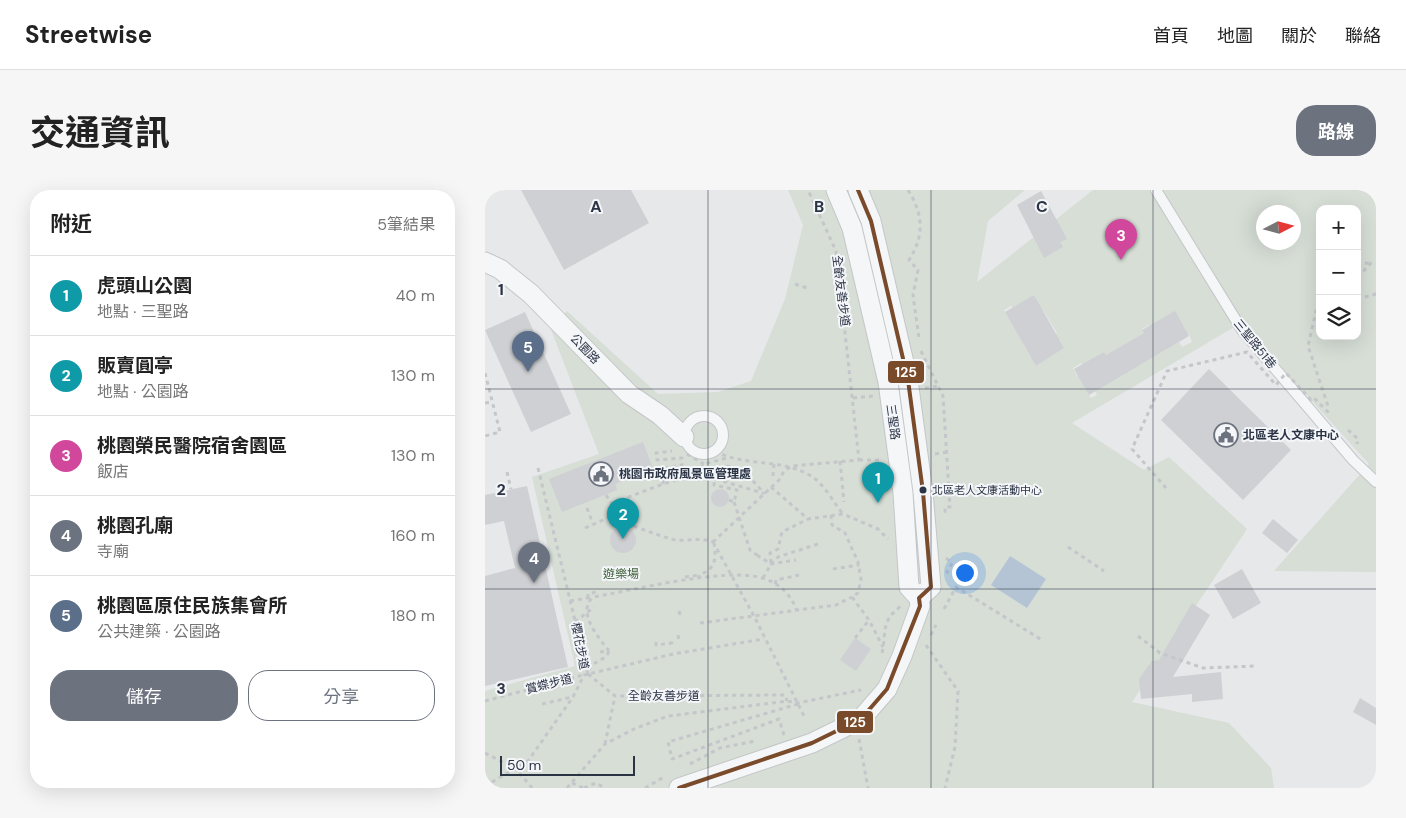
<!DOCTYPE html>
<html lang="zh-TW">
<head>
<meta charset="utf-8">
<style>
  :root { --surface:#fff; --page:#f6f6f6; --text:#222; --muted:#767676; --line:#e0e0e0; --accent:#6c737f }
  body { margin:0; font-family:"DM Sans","Noto Sans TC",sans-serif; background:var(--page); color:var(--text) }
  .controls { position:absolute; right:15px; top:15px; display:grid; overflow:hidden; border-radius:10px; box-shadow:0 5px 20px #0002 }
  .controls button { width:45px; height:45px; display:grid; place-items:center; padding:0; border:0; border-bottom:1px solid var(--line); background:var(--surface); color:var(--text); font:25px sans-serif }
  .compass { position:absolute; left:771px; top:15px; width:45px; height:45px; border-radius:50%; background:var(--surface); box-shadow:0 5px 20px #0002; rotate:84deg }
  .scale { position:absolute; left:15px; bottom:12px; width:135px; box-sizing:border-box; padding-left:5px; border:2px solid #2b3445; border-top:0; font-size:14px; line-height:18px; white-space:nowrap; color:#2b3445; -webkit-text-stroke:4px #f4f6f9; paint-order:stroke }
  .you { position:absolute; left:479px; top:382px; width:18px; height:18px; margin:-12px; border:4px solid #fff; border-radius:50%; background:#1a73e8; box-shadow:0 0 0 8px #1a73e833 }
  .badge { display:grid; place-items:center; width:32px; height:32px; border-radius:50%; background:var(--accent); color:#fff; font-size:16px; font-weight:700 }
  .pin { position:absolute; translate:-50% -41px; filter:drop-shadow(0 1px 2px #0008) }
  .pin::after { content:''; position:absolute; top:26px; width:18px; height:15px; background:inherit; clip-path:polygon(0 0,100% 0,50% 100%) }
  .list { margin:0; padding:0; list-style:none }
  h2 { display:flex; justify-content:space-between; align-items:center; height:65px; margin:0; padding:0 20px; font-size:21px }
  h2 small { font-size:16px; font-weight:400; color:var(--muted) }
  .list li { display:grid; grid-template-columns:32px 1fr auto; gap:15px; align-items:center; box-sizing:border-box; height:80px; padding:0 20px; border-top:1px solid var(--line) }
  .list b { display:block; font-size:19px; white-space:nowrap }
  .list p { margin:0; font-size:16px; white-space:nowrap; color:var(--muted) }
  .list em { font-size:16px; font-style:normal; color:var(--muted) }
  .actions { display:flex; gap:10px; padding:15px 20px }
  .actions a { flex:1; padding:11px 0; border:1px solid var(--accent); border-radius:20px; text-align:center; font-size:18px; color:var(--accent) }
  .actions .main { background:var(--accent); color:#fff }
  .icon { flex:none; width:28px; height:28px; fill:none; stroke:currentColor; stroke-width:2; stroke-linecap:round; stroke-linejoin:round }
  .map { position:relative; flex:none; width:891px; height:598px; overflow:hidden; border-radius:20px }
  header { display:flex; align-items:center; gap:30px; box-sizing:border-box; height:70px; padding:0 25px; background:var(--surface); border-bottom:1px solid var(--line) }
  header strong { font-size:24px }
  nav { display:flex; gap:28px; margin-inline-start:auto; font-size:18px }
  .intro { display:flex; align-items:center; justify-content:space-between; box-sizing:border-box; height:120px; padding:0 30px }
  h1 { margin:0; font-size:35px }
  .button { padding:12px 22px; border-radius:20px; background:var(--accent); color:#fff; font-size:18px; font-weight:700 }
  main { display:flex; gap:30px; padding:0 30px }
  aside { flex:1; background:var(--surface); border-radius:20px; box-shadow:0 5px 20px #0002 }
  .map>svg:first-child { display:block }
  .green { fill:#d6ded6; fill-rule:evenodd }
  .water { fill:#b4c4d5 }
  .building { fill:#ced0d3 }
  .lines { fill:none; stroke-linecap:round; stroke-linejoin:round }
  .service-casing { stroke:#c4c6c8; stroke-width:12 }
  .minor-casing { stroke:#c4c6c8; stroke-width:21 }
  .path { stroke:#c5c6ca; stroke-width:3; stroke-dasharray:4 4; stroke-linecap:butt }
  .service { stroke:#f5f6f7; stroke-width:10 }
  .minor { stroke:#f5f6f7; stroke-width:19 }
  .path-bridge { stroke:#c5c6ca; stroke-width:3; stroke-dasharray:4 4; stroke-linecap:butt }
  .bus-1-casing { stroke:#f4f6f9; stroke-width:8 }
  .bus-1 { stroke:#7a4b2a; stroke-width:4 }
  .grid { fill:none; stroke:#2b3445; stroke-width:1; stroke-opacity:0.55 }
  .bus-dot { fill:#2b3445; stroke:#f4f6f9; stroke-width:2 }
  .labels { text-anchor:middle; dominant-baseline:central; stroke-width:4; stroke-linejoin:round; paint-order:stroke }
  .bus-label { font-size:11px; fill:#2b3445; stroke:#f4f6f9; text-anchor:start }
  .street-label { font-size:12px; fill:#2b3445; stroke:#f4f6f9 }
  .poi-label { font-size:12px; font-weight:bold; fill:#2b3445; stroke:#f4f6f9; text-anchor:start }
  .park-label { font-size:12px; fill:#3f6138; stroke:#f4f6f9 }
  .grid-label { font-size:16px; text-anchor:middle; font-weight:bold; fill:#2b3445; stroke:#f4f6f9; stroke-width:4; stroke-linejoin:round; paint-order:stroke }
  .line-badge { stroke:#f4f6f9; stroke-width:2 }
  .badge-label { font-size:14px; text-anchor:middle; font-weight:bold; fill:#fff }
</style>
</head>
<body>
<header>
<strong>Streetwise</strong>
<nav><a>首頁</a><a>地圖</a><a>關於</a><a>聯絡</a></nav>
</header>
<div class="intro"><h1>交通資訊</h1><a class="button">路線</a></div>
<main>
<aside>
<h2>附近<small>5筆結果</small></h2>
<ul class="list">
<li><span class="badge" style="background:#0f9aa8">1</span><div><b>虎頭山公園</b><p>地點 · 三聖路</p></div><em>40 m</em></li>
<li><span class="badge" style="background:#0f9aa8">2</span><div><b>販賣圓亭</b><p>地點 · 公園路</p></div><em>130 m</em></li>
<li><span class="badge" style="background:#d1479c">3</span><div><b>桃園榮民醫院宿舍園區</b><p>飯店</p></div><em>130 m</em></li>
<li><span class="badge" style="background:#6b7280">4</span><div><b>桃園孔廟</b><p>寺廟</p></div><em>160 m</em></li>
<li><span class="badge" style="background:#5c6f8a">5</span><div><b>桃園區原住民族集會所</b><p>公共建築 · 公園路</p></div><em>180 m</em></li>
</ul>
<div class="actions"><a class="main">儲存</a><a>分享</a></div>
</aside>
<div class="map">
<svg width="891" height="598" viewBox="0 0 891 598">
  <rect width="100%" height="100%" fill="#e6e8ea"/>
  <path class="green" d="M303,0h237l-37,31 -11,61 116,-92h283v382l-102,-1 95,-107 -128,-141 -169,100 72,47 25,-13 78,72 -115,173 97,21 42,45 3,20h-789v-97l90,-25 -43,-189 67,-23 -49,-127 17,-16 91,83 60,-2 33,-11 34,-82 18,-74zM835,19h37v127h-37zM778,22h30v30h-30zM549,105l6,16 3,-1 14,23 -4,2 7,5 4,8 -28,18 -32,-56 7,-4 3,4zM664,135l3,4 32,7 5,-2 3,8 -10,5 -3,-5 -84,49 2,4 -6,3 -4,-6 4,-2 -10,-17 -4,3 -4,-8 8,-5 3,5 20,-16 2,3 38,-22 -2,-4z"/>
  <path class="water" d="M525,366l36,23 -19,29 -36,-23z"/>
  <path class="building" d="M36,0h110l18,33 -85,47z
    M556,1l26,48 -7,3 3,5 -19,11 -27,-53z
    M549,105l30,53 -28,18 -31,-54z
    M690,121l14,25 -100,59 -15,-26 30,-17 2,3 38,-22 -2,-3z
    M40,122l46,102 -40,18 -46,-102z
    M724,179l82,81 -48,50 -82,-80z
    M158,252l10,27 -38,15 2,6 -55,22 -13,-33z
    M42,296l41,181 -83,19v-110l30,-8 -11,-47 -19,4v-30z
    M226 308a9 9 0 1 1 18 0a9 9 0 1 1-18 0Z
    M788,329l25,21 -11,13 -25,-20z
    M125 350a13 13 0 1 1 26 0a13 13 0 1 1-26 0Z
    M757,379l19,34 -28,16 -19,-34z
    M707,413l18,12 -37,62 48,-5 2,27 -31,3v-8l-51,5 -2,-20 13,-18 7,-1z
    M370,448l16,11 -15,22 -16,-11z
    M875,508l16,10v17l-23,-13z"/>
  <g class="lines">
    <g class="service-casing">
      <path id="service" d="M671,0l86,140 111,130 23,22
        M200 245a19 19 0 1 1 38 0a19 19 0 1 1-38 0Z"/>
    </g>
    <g class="minor-casing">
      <path id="minor" d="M373,0l13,31 37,159 15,112 8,95 -12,11
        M0,72l15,7 31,25 98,100 31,21 24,22
        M194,598l133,-45 49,-24 26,-30 15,-33 18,-50 -1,-8 -10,-11 -6,-94 -15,-111 -36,-154 -16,-38"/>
    </g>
    <path class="path" d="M423,0c15,24 17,45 1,70l9,10 -5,25 6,43
      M872,75l15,-3 -15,16
      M310,94l12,4
      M835,104l-12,52 21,63
      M872,109l19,-5
      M436,161l22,45 7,111h-5v8
      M0,183l15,59 -15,4
      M440,198l13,-2
      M368,208l20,-2
      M0,213l7,-1
      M863,240l10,9 -1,5
      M230,261c31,17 69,6 99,27 11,8 20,25 29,36
      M202,264l17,10
      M450,264l12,-2
      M374,270h22
      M355,271l4,41
      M53,278l50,206
      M22,282l4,17
      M210,284l9,-10 23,-6
      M288,286l1,-12
      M178,294l1,-16 18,-3v-7l-25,2 -1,-7 16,-2
      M286,297l37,32 35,-5 35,15 10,10
      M121,305l9,13 5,-3 10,8 4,11
      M244,310l5,2 3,-12 -23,-5 1,-6 48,14
      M102,318l6,16
      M346,325l1,10 13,8 13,29 3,17 -3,14 -6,4 17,23 14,27
      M127,326c15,8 42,18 59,23 15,4 28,-3 42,3
      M100,338l27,-12 6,-15 45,-17 32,-10 16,-2 15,-6 16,3 23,25
      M228,352l66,-62 5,-9 8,-5 67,-6 -23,-209 -28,-61
      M228,352l41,74 51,102
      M583,357l36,24
      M272,365l14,9 25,-4
      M461,368l6,5 -5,9 13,8 -4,7
      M286,373l-1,-10 8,-4 4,-17 26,-13
      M348,379l26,-4
      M200,387l14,-2
      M278,388l8,-14 7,-7 40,-13
      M214,389v-4c15,-5 18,-15 15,-30
      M290,394l1,-4 23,-5
      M103,408v-4l8,-2
      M85,411l23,-4
      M459,419l12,-22 86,53
      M194,421l2,7
      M90,432l19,-15
      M215,433l136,-18 16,-8
      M193,445l1,6
      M446,445l5,-10
      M653,446l22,17 43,15 53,-2
      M370,448l14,-18
      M171,452v3l16,-2v3
      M441,455l32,46 -3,56 -10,41
      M124,461c-10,-13 -33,-39 -16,-54 41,-7 132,-30 169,-19 18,5 29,17 35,33
      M115,462l8,-1
      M397,463c5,-22 -2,-31 19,-47
      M104,480c4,-10 16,-8 20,-19
      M103,484l27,22 170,-1 2,6
      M0,511l98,-26
      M57,514l30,-7
      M299,545l-5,-16 -107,40 -4,-17 130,-38
      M374,549l9,49
      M120,554l10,-48
      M0,563l31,16 16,19
      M205,574l30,-16 36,-7
      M87,593l11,5
      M0,596l43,-25 45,-64 11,-22 89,-21 91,-15
      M82,598l38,-44 29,-15 34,-13 119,-15 11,2 63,-13
      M99,598l12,-5 9,5
      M160,598l19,-11"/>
    <use href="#service" class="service"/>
    <use href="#minor" class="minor"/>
    <path class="path-bridge" d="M681,298l-34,-39 35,-78 80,-19 29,33 10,-12 25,27 3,-2 17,17
      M249,312l16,48 7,5"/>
    <g class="bus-1-casing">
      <path id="bus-1" d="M194,598l133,-45 49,-24 26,-30 33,-83 -1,-8 12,-11 -8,-95 -15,-112 -37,-159 -13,-31"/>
    </g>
    <use href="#bus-1" class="bus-1"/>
  </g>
  <path class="grid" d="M223,0v598M446,0v598M668,0v598M0,199h891M0,399h891"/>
  <defs>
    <g id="civic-ring" transform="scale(1.25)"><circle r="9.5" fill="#f4f6f9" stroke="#6c737f" stroke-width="1.5"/><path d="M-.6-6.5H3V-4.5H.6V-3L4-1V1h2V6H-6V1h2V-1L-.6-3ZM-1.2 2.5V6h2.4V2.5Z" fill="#6c737f"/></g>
  </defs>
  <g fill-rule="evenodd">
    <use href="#civic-ring" x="741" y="245"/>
    <use href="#civic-ring" x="116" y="284"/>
  </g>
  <circle class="bus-dot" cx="438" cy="300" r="4.5"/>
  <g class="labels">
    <g class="bus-label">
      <text x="447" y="300">北區老人文康活動中心</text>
    </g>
    <g class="street-label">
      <text transform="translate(356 101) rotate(83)">全齡友善步道</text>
      <text transform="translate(770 154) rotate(51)">三聖路51巷</text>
      <text transform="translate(100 159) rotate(46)">公園路</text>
      <text transform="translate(408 232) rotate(82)">三聖路</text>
      <text transform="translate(95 456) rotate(79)">櫻花步道</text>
      <text transform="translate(64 494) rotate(-14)">賞蝶步道</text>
      <text x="179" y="506">全齡友善步道</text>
    </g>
    <g class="poi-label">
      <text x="758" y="245">北區老人文康中心</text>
      <text x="134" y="284">桃園市政府風景區管理處</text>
    </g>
    <g class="park-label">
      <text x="136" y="384">遊樂場</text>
    </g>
  </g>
  <g class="grid-label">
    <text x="111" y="22">A</text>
    <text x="334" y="22">B</text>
    <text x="557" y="22">C</text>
    <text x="16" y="105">1</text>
    <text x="16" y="305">2</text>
    <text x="16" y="504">3</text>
  </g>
  <g class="line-badge">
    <rect x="402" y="170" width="38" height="24" rx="5" fill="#7a4b2a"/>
    <rect x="351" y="520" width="38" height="24" rx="5" fill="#7a4b2a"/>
  </g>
  <g class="badge-label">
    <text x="421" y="187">125</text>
    <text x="370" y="537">125</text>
  </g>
</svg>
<div class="controls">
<button>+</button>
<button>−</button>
<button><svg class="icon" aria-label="layers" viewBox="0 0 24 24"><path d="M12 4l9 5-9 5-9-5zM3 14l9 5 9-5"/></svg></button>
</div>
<svg class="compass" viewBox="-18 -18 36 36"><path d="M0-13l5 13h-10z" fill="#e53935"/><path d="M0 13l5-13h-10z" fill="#767676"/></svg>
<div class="scale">50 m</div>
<div class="you"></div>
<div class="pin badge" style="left:393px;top:313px;background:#0f9aa8">1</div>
<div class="pin badge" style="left:138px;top:349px;background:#0f9aa8">2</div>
<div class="pin badge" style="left:636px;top:70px;background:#d1479c">3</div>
<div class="pin badge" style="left:49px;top:393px;background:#6b7280">4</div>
<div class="pin badge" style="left:43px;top:182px;background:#5c6f8a">5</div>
</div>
</main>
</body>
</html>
